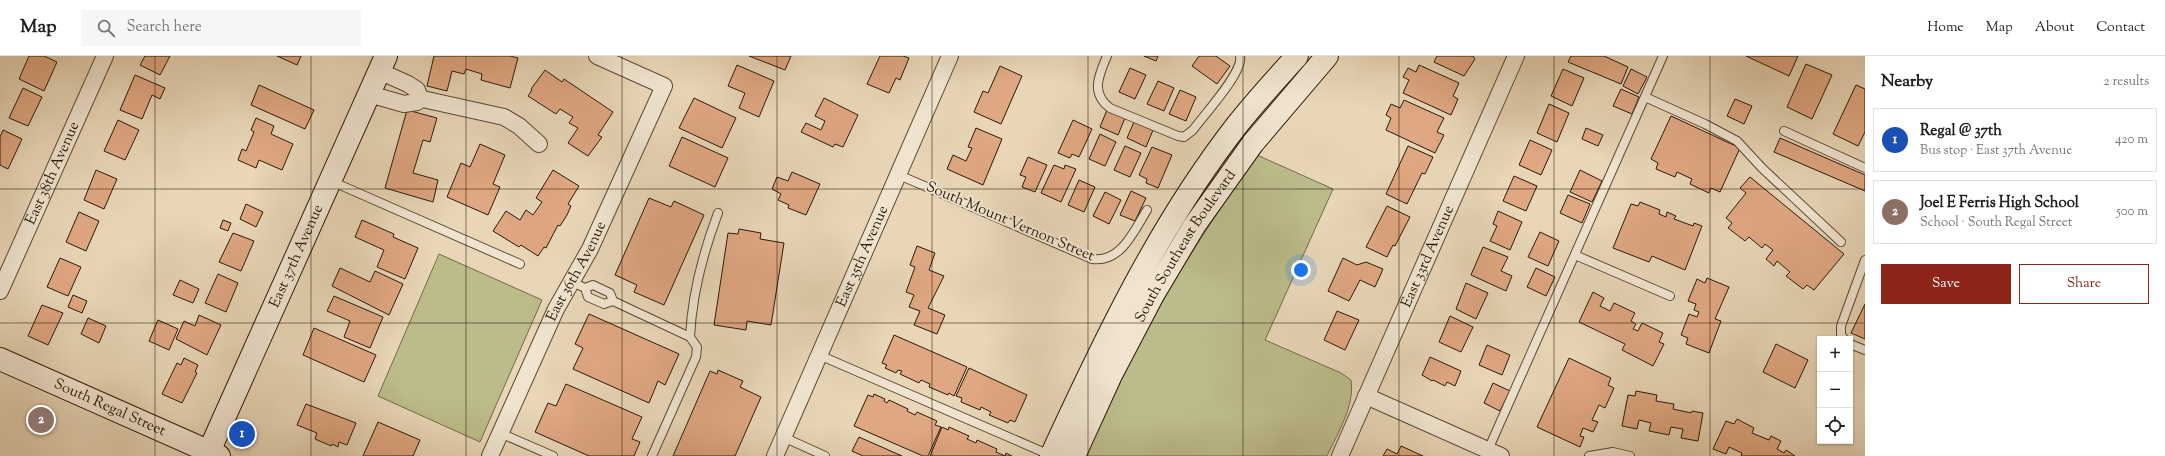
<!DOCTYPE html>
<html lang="en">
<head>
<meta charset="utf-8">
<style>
  :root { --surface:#fff; --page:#f6f6f6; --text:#202124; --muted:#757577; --line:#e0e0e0; --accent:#8f2418 }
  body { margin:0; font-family:"Sorts Mill Goudy",serif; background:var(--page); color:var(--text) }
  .controls { position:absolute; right:12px; bottom:12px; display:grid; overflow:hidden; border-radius:0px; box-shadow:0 1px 3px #0004 }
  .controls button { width:36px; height:36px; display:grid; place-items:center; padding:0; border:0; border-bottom:1px solid var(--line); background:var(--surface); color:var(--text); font:20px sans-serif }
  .you { position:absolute; left:1301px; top:214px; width:14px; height:14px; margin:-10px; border:3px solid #fff; border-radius:50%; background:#1a73e8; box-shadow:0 0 0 6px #1a73e833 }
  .badge { display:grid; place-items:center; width:26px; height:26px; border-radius:50%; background:var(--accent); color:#fff; font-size:13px; font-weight:700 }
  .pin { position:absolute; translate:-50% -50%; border:2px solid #fff; box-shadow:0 1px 4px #0006 }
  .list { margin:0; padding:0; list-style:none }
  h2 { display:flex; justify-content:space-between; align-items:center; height:52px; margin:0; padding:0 16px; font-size:17px }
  h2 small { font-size:13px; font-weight:400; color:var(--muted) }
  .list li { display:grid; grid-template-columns:26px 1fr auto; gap:12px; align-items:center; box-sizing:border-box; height:64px; margin:0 8px 8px; padding:0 8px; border:1px solid var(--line); border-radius:0px }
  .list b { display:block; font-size:15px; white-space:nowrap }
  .list p { margin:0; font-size:13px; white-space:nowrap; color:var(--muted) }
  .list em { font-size:13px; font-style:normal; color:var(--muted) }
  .actions { display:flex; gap:8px; padding:12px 16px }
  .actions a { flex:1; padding:9px 0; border:1px solid var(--accent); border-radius:0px; text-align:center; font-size:14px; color:var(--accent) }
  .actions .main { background:var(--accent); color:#fff }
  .icon { flex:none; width:22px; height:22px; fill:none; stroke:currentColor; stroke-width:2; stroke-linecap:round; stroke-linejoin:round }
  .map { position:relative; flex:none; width:1865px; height:400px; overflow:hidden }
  header { display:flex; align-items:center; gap:24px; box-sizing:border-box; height:56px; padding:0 20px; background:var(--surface); border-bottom:1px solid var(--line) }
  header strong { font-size:19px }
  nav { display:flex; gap:22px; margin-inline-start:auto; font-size:14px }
  .search { width:280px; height:36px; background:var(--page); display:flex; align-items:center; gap:10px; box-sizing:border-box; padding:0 14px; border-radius:0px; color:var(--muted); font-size:15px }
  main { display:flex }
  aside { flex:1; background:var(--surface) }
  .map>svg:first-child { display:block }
  .green { fill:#bcbc8a; stroke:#736b48 }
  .building { fill:#dfa782; stroke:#2a1a06 }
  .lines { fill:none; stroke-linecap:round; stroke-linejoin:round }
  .lane-casing { stroke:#5a4932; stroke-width:10 }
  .street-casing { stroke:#5a4932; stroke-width:18 }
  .secondary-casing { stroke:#2a1a06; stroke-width:24 }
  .lane { stroke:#f0e4d0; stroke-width:8 }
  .street { stroke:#f0e4d0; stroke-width:16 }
  .secondary { stroke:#f0e4d0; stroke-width:22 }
  .grid { fill:none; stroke:#2a1a06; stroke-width:1; stroke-opacity:0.55 }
  .labels { text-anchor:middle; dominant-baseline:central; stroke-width:4; stroke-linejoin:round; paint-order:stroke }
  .street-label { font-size:15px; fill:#2a1a06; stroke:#f0e4d0 }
</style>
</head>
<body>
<header>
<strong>Map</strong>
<div class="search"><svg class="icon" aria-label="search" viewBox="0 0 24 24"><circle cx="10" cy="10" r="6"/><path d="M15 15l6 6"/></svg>Search here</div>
<nav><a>Home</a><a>Map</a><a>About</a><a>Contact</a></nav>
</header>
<main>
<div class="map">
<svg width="1865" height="400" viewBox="0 0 1865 400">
  <rect width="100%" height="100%" fill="#e8d6b7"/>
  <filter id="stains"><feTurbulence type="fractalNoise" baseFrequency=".005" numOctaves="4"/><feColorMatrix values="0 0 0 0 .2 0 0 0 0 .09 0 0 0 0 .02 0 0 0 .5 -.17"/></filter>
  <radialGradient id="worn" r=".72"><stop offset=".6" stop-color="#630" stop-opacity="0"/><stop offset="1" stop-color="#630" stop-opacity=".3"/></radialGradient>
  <path class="green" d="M1257,99l76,34 -68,151 76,33 10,7c4,26 -13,52 -24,76h-241c18,-39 35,-78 55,-115 34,-65 74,-126 116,-186z
    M439,198l103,46 -62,142 -102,-46z"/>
  <path class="building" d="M29,0h15l13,6 -13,29 -25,-12z
    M145,0h25l-10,19 -20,-10z
    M277,0h24l-4,9z
    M434,0h76l8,2 -8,30 -29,-8 1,-6 -16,-5 -2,5 -12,-3 -5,20 -20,-5z
    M749,0h42l-6,14z
    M880,0h23l6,2 -9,22 -4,-2 -7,15 -22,-9z
    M1144,0h14l-2,5z
    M1199,0h17l14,10 -13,18 -25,-18z
    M1437,0h36l2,3 -11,17 -30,-14z
    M1571,0h33l24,11 -7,17 -53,-22z
    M1746,0h52l-9,20z
    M1806,8l26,11 -20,44 -25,-12z
    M737,9l37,16 -15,36 -20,-9 6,-15 -17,-7z
    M1419,9l40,18 -6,13 5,3 -7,16 -48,-22 6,-13 -6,-3 5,-9 8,4z
    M1000,10l22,10 -21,48 -27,-12 9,-21 5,2z
    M1130,12l16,7 -11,24 -16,-7z
    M1563,13l21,9 -12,28 -21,-10z
    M1631,13l16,8 -9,17 -15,-8z
    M545,14l17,12 2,-3 49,33 -15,23 4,2 -14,19 -20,-13 10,-15 -9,-5 4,-6 -13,-8 -4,5 -28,-18 4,-6 -1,-1z
    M135,19l30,13 -5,11 -8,-4 -10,24 -22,-9z
    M1158,25l16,7 -10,23 -17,-7z
    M259,29l55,25 -9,19 -54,-24z
    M1856,29l9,4v43l-7,14 -25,-12z
    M23,32l19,9 -14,29 -19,-8z
    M1621,33l18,8 -7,17 -19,-8z
    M1180,34l16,7 -10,24 -17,-7z
    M694,42l42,20 -14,30 -43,-20z
    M824,42l34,17 -15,32 -8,-3 -2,3 -32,-15 5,-9 15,7 4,-9 -10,-5z
    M1735,43l17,7 -8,18 -17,-8z
    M1404,44l40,18 -7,14 7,3 -9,18 -49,-23 5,-12 -5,-3 5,-11 9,4z
    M1549,48l20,9 -12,29 -20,-9z
    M407,54l30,8 -7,24 -7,-2 -10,33 25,7 -5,22 -48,-14z
    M1107,54l18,8 -7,17 -18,-8z
    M1671,60l69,32 -20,44 -9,-4 -2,5 -19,-9 2,-5 -15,-7 -2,5 -19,-8 2,-6 -7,-4z
    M256,62l18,8 -3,8 22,10 -11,26 -23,-10 -3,8 -18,-8 4,-11 4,2 8,-19 -3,-2z
    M118,64l21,10 -14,30 -21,-9z
    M1073,64l19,9 -13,28 -7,-3 -2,4 -12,-5z
    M1134,66l19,8 -7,17 -19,-9z
    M976,72l26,11 -19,46 -36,-16 6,-14 13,6 6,-13 -4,-1z
    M1586,72l17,7 -5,11 -16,-7z
    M3,74l19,9 -14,30 -8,-4v-28z
    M1100,78l16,8 -11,24 -16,-7z
    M682,81l46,21 -13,29 -46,-21z
    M1780,82l85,37v16l-91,-39z
    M1530,84l22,10 -11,25 -22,-10z
    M480,88l25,11 -12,29 7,3 -12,28 -41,-18 14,-34 9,4z
    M1125,90l16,7 -11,24 -16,-7z
    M1408,90l25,11 -8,17 -3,-1 -15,31 -21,-10z
    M1152,91l20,8 -14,33 -12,-5 1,-4 -8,-4z
    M1028,101l19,8 -12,27 -13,-5 4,-10 -6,-2z
    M1054,109l10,4 1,-4 11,4 -15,33 -20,-9z
    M96,114l21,9 -13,30 -20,-9z
    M553,114l26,16 -11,18 3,2 -4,9 -7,11 -2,-1 -12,23 -2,-1 -6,9 -17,-11 -2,2 -26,-16 13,-20 14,9 6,-10 7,5 9,-13 -6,-4z
    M1580,114l22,11 -10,21 -22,-10z
    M792,116l28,12 -14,31 -18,-7 1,-3 -11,-5 3,-6 -9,-5 5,-12 11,4z
    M1514,120l23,10 -11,25 -23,-10z
    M1750,121l94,77 -30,36 -7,-5 -4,4 -17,-13 4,-4 -13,-11 -3,5 -8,-7 7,-9 -8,-6 -3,4 -13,-11 -4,4 -17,-13 4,-5 -6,-5 20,-25 -6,-5z
    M1079,124l16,7 -11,25 -16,-7z
    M1131,135l15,7 -11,23 -15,-6z
    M1105,136l16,8 -12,24 -16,-8z
    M1568,139l22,9 -8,19 -22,-10z
    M649,142l22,9 3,-6 30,14 -40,90 -30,-13 3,-7 -22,-10z
    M1640,146l20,8 -1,4 7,3 1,-5 9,4 -2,3 19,7 1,-3 8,3 -17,44 -33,-14 -3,6 -36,-14 18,-44 7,2z
    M246,148l17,8 -7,15 -16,-8z
    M1387,150l23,11 -15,29 -2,-1 -6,12 -21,-10z
    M1498,155l24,11 -12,28 -20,-9 7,-15 -4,-2z
    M79,156l20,9 -13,30 -20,-9z
    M223,164l8,3 -3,8 -8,-3z
    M362,164l32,14 -1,3 25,11 -13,31 -28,-12 7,-17 -29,-13z
    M739,173l22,4 -1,6 24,4 -13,82 -24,-4 -1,9 -32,-5 14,-92 10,1z
    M1540,176l19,9 -11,25 -20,-9z
    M233,177l21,8 -13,30 -22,-9z
    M917,190l18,7 -6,17 15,6 -16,32 17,7 -8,19 -23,-9 6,-14 -11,-4 5,-12 -8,-3 9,-25 -5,-2z
    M1483,191l25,10 -7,14 11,5 -6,15 -35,-16z
    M60,202l21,9 -13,29 -21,-9z
    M1343,202l14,7 9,-3 17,7 -8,18 -15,-7 -11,21 -21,-10z
    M340,212l30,14 5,-11 28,13 -14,31 -57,-29z
    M1536,212l19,9 -9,19 -19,-9z
    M218,218l20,9 -12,29 -21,-9z
    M1707,222l22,9 -14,32 6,2 -12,32 -23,-9 2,-6 -7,-3 8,-21 8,3 2,-5 -5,-2 2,-6 -8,-3 9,-22 8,4z
    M180,224l19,9 -6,14 -20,-8z
    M1466,227l22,10 -12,26 -20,-10z
    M1593,236l11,6 -4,8 10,5 4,-8 21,10 -4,8 5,3 -3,5 5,2 4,-8 21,10 -4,9 5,2 -11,22 -31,-16 3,-6 -46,-22z
    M73,239l14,6 -5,12 -14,-6z
    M334,240l49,21 -13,31 -26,-11 6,-16 -23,-10z
    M1865,248v35l-14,-6z
    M42,249l21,8 -15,32 -20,-9z
    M1337,255l22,9 -14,30 -21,-10z
    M589,258l90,40 -14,31 -7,-4 -9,22 -76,-34 10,-21 -8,-4z
    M199,259l22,10 -14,30 -31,-16 8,-18 11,5z
    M1450,260l23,11 -12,25 -22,-10z
    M88,262l18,8 -7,17 -18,-9z
    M158,264l20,9 -9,21 -20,-9z
    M314,272l62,27 -12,27 -61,-27z
    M894,279l73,32 -13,29 -5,-3 -1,2 -19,-8 1,-3 -9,-4 -2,3 -19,-9 2,-3 -4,-1 -2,3 -11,-5 2,-3 -5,-2z
    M1776,288l32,16 -13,28 -32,-16z
    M1487,289l23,10 -8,20 -23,-10z
    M1430,301l31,14 -6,15 -8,-4 -2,4 -12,-6 -1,1 -10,-6z
    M184,302l14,7 -3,7 2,1 -15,30 -20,-9 15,-31 4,2z
    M1569,302l42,20 -3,7 6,3 -9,20 -6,-3 -7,15 6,2 -5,10 -10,-4 -3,8 4,1 -4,10 -43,-20z
    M969,312l58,27 -12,27 -5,-2 -2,3 -19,-8 2,-3 -10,-5 -1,3 -19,-8 1,-4 -6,-2z
    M718,314l25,11 -3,6 21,10 -26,59h-62l37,-85 7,3z
    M1493,327l17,8 -10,20 -16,-8z
    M566,328l76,33 -10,22 8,3 -6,14h-45l-54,-24 13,-29 8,3z
    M1636,335l21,4 -1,6 18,3 -1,5 18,4 1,-2 11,2 -5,28 -17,-3 2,-9 -12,-2 -2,8 -20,-4 2,-8 -12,-3 -2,9 -15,-3 6,-31 7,1z
    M874,338l11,5 -1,2 3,2 2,-3 19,9 -1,2 8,4 2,-3 20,9 -2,4 6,2 -13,29h-5l-69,-30 14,-31 5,2z
    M306,348l50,19 -9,22 -8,-3 -1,5 -6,-3 -1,2 -16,-7 2,-6 -20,-8z
    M1737,363l17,9 -2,5 17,7 2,-4 10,5 -4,8 7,4 2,-3 9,6h-54l1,-3 -13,-6 -3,7 -13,-5 13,-28 8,3z
    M378,366l42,18 -7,16h-50z
    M942,371l6,3 1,-3 20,9 -2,3 9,4 1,-3 20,9 -1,3 9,4 1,-3 6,3h-82z
    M859,381l43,19h-39l-11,-5z
    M1401,390l22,10h-40l4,-7 10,5z"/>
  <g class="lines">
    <g class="lane-casing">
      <path id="lane" d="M1107,0c-8,19 -17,37 3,52l68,28 6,1 9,-7c10,-14 51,-58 47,-74
        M1645,41l60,27 32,17 25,27 79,74
        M1784,75l81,37
        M899,119l193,84c29,4 42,-28 55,-49
        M331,125l189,83
        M1575,199l95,41
        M570,225l15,7 3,9 16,7 9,-3
        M585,232l8,-3 17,8 3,8 77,36 7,10 -1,10 -44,99
        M690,281c2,-43 13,-84 28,-124
        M1844,283l-3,-5v-8l24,-66
        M1850,288l15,6
        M819,299l231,100
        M500,377l53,23
        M783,381l42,19
        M1488,394l175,-394
        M1589,400l24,-4 17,4"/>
    </g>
    <g class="street-casing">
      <g id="street">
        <path d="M369,38l35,10 13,-2 2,-6 -2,-6 -9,-6 -29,-13"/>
        <path d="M418,42l86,19 15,9 20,18"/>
        <path id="s1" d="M0,235l105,-235"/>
        <path d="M1366,340l135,60"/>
        <path id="s2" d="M490,400l66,-147 34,-60 74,-163 -67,-30"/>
        <path id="s3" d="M775,400l175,-400"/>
        <path id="s4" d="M1340,400l176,-400"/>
      </g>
    </g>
    <g class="secondary-casing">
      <g id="secondary">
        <path id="s5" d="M0,303l219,97"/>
        <path id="s6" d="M207,400l179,-400"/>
        <path d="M1051,400c53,-115 108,-231 186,-331 19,-24 40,-47 60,-69"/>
        <path id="s7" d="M1074,400l37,-81 43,-82 40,-67 59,-83 74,-87"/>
      </g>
    </g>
    <use href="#lane" class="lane"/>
    <use href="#street" class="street"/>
    <use href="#secondary" class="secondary"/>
  </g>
  <path class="grid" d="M155,0v400M311,0v400M466,0v400M622,0v400M777,0v400M932,0v400M1088,0v400M1243,0v400M1399,0v400M1554,0v400M1710,0v400M0,133h1865M0,267h1865"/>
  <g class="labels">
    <g class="street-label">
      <text stroke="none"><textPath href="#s1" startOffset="129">East 38th Avenue</textPath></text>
      <text transform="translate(1010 166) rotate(23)">South Mount Vernon Street</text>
      <text stroke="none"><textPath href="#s7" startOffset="238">South Southeast Boulevard</textPath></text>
      <text stroke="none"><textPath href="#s6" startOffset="219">East 37th Avenue</textPath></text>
      <text stroke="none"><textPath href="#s3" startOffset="218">East 35th Avenue</textPath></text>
      <text stroke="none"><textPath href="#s4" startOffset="218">East 33rd Avenue</textPath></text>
      <text stroke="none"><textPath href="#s2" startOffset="204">East 36th Avenue</textPath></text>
      <text stroke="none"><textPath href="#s5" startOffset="120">South Regal Street</textPath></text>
    </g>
  </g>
  <rect width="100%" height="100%" filter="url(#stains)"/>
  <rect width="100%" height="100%" fill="url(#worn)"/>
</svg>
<div class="controls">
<button>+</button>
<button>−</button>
<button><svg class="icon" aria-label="locate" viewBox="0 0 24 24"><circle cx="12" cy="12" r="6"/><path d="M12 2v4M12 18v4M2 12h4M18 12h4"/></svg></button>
</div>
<div class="you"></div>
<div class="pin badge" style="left:242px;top:378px;background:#1a4fb4">1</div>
<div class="pin badge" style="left:41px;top:364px;background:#8d6e63">2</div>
</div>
<aside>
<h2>Nearby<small>2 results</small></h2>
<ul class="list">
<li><span class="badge" style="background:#1a4fb4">1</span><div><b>Regal @ 37th</b><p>Bus stop · East 37th Avenue</p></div><em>420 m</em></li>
<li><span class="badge" style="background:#8d6e63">2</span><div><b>Joel E Ferris High School</b><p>School · South Regal Street</p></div><em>500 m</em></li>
</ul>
<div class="actions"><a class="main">Save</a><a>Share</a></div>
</aside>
</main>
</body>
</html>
